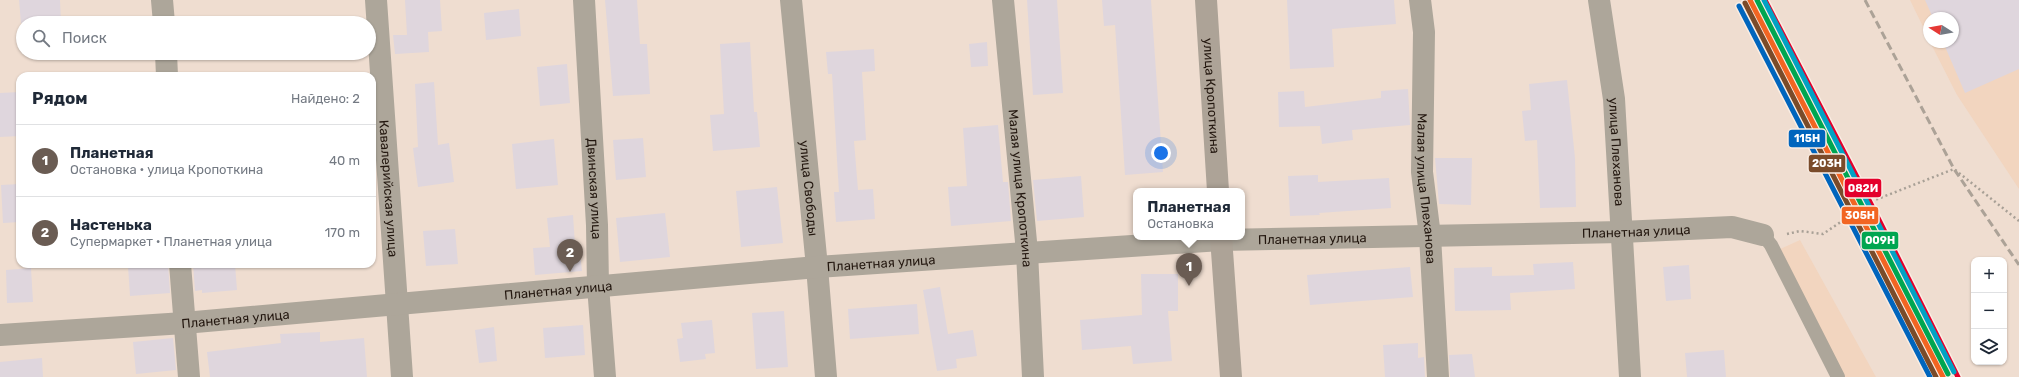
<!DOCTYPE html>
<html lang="ru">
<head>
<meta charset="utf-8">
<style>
  :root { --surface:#fff; --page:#f2f2f3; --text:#1f2937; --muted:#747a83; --line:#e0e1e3; --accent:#6a5c53 }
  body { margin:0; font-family:Rubik,sans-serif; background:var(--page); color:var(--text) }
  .controls { position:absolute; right:12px; bottom:12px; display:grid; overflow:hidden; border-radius:8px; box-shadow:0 1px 3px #0004 }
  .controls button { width:36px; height:36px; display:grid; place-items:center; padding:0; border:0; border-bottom:1px solid var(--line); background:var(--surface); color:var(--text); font:20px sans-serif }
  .compass { position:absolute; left:1923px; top:12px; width:36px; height:36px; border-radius:50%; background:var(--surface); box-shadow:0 1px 3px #0004; rotate:281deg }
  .you { position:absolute; left:1161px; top:153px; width:14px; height:14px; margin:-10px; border:3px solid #fff; border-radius:50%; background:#1a73e8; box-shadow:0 0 0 6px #1a73e833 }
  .badge { display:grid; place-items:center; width:26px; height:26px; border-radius:50%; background:var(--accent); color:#fff; font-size:13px; font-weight:700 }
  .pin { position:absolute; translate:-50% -33px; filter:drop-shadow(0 1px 2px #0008) }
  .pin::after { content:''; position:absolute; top:21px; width:14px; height:12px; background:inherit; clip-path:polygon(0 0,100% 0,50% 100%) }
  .popup { position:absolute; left:1133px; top:188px; width:112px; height:52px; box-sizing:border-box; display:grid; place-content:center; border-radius:8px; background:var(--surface); filter:drop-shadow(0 1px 3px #0005); font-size:13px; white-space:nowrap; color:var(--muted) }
  .popup b { font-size:15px; color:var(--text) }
  .popup::after { content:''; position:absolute; left:50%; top:100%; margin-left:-8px; border:8px solid transparent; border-top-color:var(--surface) }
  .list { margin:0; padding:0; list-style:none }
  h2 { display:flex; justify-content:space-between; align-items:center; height:52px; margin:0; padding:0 16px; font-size:17px }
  h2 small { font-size:13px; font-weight:400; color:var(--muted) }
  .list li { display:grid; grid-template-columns:26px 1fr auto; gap:12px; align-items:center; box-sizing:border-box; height:72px; padding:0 16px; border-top:1px solid var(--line) }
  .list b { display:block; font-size:15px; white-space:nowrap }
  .list p { margin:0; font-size:13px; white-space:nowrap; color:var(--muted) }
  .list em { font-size:13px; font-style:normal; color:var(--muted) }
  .icon { flex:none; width:22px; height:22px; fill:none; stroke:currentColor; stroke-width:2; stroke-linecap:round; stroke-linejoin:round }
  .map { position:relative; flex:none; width:2019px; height:377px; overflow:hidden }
  .search { position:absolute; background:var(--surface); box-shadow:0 1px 3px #0004; left:16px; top:16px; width:360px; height:44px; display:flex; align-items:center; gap:10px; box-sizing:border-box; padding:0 14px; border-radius:22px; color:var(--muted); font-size:15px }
  .panel { position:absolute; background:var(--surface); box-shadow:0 1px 3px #0004; left:16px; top:72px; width:360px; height:196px; border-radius:12px }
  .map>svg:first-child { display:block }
  .built { fill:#f2d5bf }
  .building { fill:#dfd6dd }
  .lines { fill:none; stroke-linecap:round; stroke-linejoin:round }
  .path { stroke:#a8a096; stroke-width:2.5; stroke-dasharray:2 3; stroke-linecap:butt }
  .lane { stroke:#ada69a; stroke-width:14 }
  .street { stroke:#ada69a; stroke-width:22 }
  .secondary { stroke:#ada397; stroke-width:22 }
  .rail { stroke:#aca297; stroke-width:3; stroke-dasharray:8 4; stroke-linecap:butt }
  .rail-1-casing { stroke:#faede3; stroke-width:8 }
  .rail-2-casing { stroke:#faede3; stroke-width:8 }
  .rail-3-casing { stroke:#faede3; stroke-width:8 }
  .rail-4-casing { stroke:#faede3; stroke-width:8 }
  .rail-5-casing { stroke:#faede3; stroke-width:8 }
  .rail-6-casing { stroke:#faede3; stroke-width:8 }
  .rail-1 { stroke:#e4002b; stroke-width:5 }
  .rail-2 { stroke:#f26522; stroke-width:5 }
  .rail-3 { stroke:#7a4b2a; stroke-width:5 }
  .rail-4 { stroke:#00a651; stroke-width:5 }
  .rail-5 { stroke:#0065bd; stroke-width:5 }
  .rail-6 { stroke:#02a2c4; stroke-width:5 }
  .labels { text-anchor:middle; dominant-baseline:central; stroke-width:4; stroke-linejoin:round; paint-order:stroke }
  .street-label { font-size:13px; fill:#23170f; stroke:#faede3 }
  .line-badge { stroke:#faede3; stroke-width:1.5 }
  .badge-label { font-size:11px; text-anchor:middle; font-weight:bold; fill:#fff }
</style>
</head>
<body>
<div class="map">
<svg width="2019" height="377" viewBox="0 0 2019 377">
  <rect width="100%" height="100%" fill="#efddd0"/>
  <path class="built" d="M1910,0h109v189l-62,-94 -27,-53h23v-24h-24v21z
    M1800,240l76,137h-31l-67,-127z"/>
  <path class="building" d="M19,0h41l1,23h-40z
    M405,0h35l2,31 -14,1 1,20 -34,2 -2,-19h14z
    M605,0h32l3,44h7l3,50 -37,2z
    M1027,0h30l6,93 -30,2z
    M1102,0h49l12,172 -38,3 -10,-150 -11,1z
    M1287,0h107l2,24 -64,5 2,38 -44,2z
    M1925,0h94v69l-54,24 -22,-51h10v-24h-20z
    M519,9l2,27 -35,4 -2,-27z
    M750,42l4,70h3l3,35 -47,4 -3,-36 14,-1 -4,-70z
    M987,42l1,24 -17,1 -2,-23z
    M874,49l1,22 -13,1 4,68 -12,1 4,49 15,-1 2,30 -39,3 -2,-30h5l-2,-32 -5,-86h-4l-2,-22z
    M567,64l3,39 -30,3 -3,-39z
    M1567,80l8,78 1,49 -36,1 -3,-68 -12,1 -3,-30 9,-1 -2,-26z
    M434,82l4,63 11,-2 5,39 -36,5 -5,-39 5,-1 -3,-63z
    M1408,89l2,36 -58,5 1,10 -31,4 -2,-18 -41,1 -1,-35 26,-1 1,16 76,-9v-7z
    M20,92v44l-20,1v-44z
    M998,125l5,57h5l3,39 -60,5 -3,-39 19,-1 -4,-58z
    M643,138l3,39 -30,3 -3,-40z
    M554,139l4,46 -42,4 -4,-45z
    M1435,158h37l-1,47 -32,-1z
    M1318,175v7l71,-4 2,30 -72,5 1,2 -30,1 -2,-40z
    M1081,176l3,41 -47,4 -4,-41z
    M20,184v38l-17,1 -2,-38z
    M777,187l6,56 -42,4 -5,-56z
    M665,213l5,44 -50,5 -4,-44z
    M573,215l2,30 4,-1 3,27 -47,4 -2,-27 17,-1 -3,-29z
    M455,229l3,35 -32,2 -3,-35z
    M1573,262l2,27 -65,4 1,17 -56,1 -1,-43 38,-1v9l42,-1 -1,-11z
    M149,264h19l2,29 -40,3 -2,-30z
    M193,264h42l2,26 -35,3v-3l-7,1z
    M1689,265l2,34 -25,2 -3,-34z
    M1410,267l3,30 -103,8 -3,-30z
    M31,268l2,34 -26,1 -1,-33z
    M1141,274h37v37h-10l4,50 -39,3 -2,-18 -49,4 -2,-30 62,-5z
    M940,287l8,47 25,-4 4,26 -21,3 1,9 -20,3 -14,-81z
    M917,304l2,30 -69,5 -2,-30z
    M784,311l4,56 -32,2 -4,-56z
    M712,320l3,33 -10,1 1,5 -26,3 -3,-23 6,-1 -2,-15z
    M583,325l2,30 -40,3 -2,-30z
    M494,327l3,34 -18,2 -4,-33z
    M320,332v10l44,-4 3,39h-157l-3,-25 74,-9 -1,-9z
    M173,338l3,32 -40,4 -3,-32z
    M1418,343v15l6,-1 1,20h-40l-2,-32z
    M1724,350l2,27h-39l-2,-24z
    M1472,354l3,23h-25l-1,-22z
    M42,358l1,19h-43v-15z"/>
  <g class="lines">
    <path class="path" d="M1787,234l13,-3 23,3 47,-32 84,-33 65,52"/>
    <path class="lane" d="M1763,235l8,10 67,132"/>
    <g class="street">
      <path d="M162,0l2,23"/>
      <path id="s1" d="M376,0l26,377"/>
      <path id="s2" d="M584,0l13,225 1,61 7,91"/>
      <path id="s3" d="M791,0l26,267 9,110"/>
      <path id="s4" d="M1003,0l24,252 6,125"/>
      <path id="s5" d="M1420,0l4,32 -2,140 8,64 8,141"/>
      <path id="s6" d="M1599,0l15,99 16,278"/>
      <path d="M166,53l1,23"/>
      <path d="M180,264l9,113"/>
      <path id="s7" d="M0,335l184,-12 633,-56 404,-27 400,-8 111,-5 31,8"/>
    </g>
    <g class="secondary">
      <path id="s8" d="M1206,0l12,191"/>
      <path d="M1221,237l10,140"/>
    </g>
    <path class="rail" d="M1865,0l89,169 65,96"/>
    <g class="rail-1-casing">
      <path id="rail-1" d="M1765,0l105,202 88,175"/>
    </g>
    <g class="rail-2-casing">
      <path id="rail-2" d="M1750,0l193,377"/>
    </g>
    <g class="rail-3-casing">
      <path id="rail-3" d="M1745,3l191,374"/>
    </g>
    <g class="rail-4-casing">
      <path id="rail-4" d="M1757,0l191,374"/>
    </g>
    <g class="rail-5-casing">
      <path id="rail-5" d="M1739,6l191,371"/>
    </g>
    <g class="rail-6-casing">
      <path id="rail-6" d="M1764,0l190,372"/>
    </g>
    <use href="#rail-1" class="rail-1"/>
    <use href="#rail-2" class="rail-2"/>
    <use href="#rail-3" class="rail-3"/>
    <use href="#rail-4" class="rail-4"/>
    <use href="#rail-5" class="rail-5"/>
    <use href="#rail-6" class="rail-6"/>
  </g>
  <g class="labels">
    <g class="street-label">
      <text stroke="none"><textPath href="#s8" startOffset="96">улица Кропоткина</textPath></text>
      <text stroke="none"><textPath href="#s6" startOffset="153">улица Плеханова</textPath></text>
      <text stroke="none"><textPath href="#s1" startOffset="189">Кавалерийская улица</textPath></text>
      <text stroke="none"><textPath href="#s3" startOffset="189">улица Свободы</textPath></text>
      <text stroke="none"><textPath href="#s4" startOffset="189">Малая улица Кропоткина</textPath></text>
      <text stroke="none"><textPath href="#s5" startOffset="189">Малая улица Плеханова</textPath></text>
      <text stroke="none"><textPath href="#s2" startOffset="189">Двинская улица</textPath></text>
      <text stroke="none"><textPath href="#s7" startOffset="1640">Планетная улица</textPath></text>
      <text stroke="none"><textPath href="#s7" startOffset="1316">Планетная улица</textPath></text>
      <text stroke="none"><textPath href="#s7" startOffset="884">Планетная улица</textPath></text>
      <text stroke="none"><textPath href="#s7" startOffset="560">Планетная улица</textPath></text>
      <text stroke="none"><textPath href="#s7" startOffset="236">Планетная улица</textPath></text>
    </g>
  </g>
  <g class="line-badge">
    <rect x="1788" y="129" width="38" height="19" rx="4" fill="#0065bd"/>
    <rect x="1808" y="154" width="38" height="19" rx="4" fill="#7a4b2a"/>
    <rect x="1844" y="178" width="38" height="20" rx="4" fill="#e4002b"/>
    <rect x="1841" y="206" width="38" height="19" rx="4" fill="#f26522"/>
    <rect x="1861" y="231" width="38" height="19" rx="4" fill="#00a651"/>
  </g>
  <g class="badge-label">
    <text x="1807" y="142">115Н</text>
    <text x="1827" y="167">203Н</text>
    <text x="1863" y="192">082И</text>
    <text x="1860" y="219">305Н</text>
    <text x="1880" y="244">009Н</text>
  </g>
</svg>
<div class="controls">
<button>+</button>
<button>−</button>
<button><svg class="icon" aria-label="layers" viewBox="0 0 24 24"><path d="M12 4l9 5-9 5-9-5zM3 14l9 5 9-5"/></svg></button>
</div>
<svg class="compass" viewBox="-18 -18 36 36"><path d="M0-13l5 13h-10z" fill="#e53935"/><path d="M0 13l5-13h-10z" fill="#747a83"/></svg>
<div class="you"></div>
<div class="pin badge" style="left:1189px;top:286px">1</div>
<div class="popup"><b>Планетная</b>Остановка</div>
<div class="pin badge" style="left:570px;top:272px">2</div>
<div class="search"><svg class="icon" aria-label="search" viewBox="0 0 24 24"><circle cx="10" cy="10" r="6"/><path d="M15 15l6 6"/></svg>Поиск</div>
<section class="panel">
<h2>Рядом<small>Найдено: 2</small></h2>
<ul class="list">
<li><span class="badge">1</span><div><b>Планетная</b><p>Остановка · улица Кропоткина</p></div><em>40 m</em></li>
<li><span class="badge">2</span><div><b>Настенька</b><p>Супермаркет · Планетная улица</p></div><em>170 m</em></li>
</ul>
</section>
</div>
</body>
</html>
